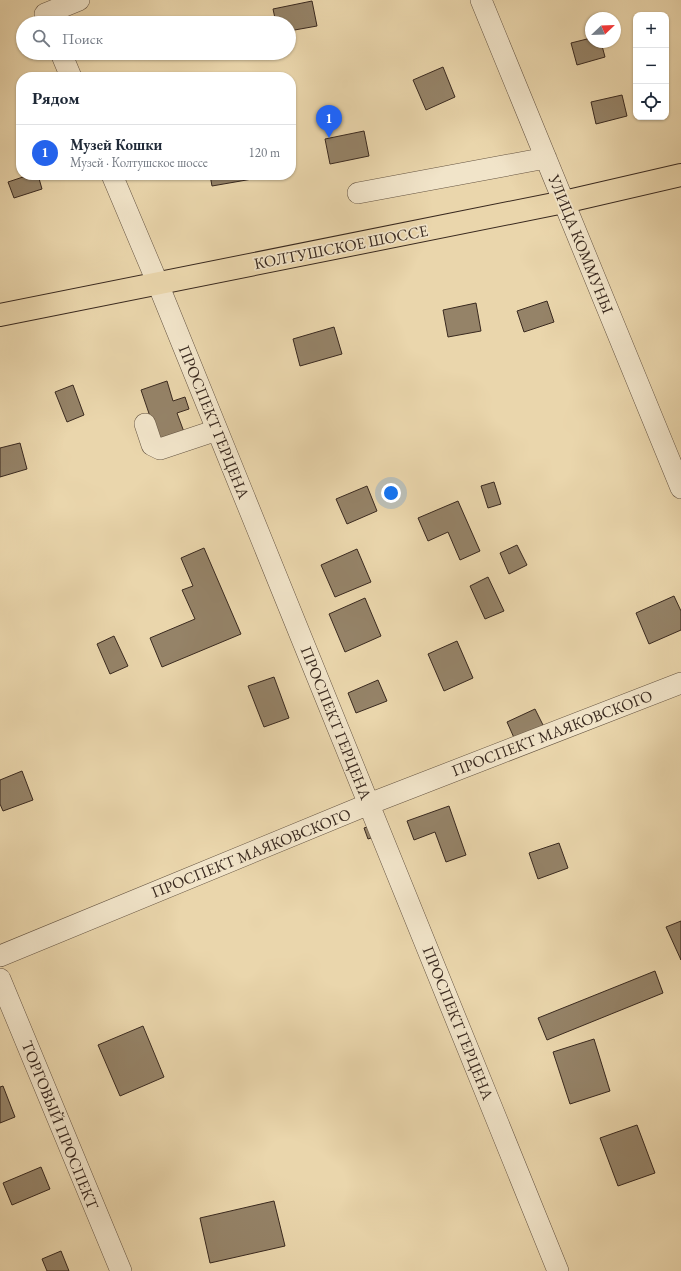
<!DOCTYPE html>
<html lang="ru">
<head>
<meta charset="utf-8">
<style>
  :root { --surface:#fff; --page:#f2f2f3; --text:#1f2937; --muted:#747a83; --line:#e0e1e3; --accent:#2563eb }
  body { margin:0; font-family:"EB Garamond",serif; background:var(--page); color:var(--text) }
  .controls { position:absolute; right:12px; top:12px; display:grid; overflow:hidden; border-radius:8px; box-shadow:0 1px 3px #0004 }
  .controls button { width:36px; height:36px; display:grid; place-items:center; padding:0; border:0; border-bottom:1px solid var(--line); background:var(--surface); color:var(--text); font:20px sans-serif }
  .compass { position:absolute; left:585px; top:12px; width:36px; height:36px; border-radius:50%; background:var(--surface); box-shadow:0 1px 3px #0004; rotate:67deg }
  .you { position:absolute; left:391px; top:493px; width:14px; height:14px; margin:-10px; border:3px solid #fff; border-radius:50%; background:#1a73e8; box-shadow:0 0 0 6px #1a73e833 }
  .badge { display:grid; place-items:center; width:26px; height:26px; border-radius:50%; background:var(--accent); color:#fff; font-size:13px; font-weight:700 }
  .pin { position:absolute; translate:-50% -33px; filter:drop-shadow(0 1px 2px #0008) }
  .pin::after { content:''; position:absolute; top:21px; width:14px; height:12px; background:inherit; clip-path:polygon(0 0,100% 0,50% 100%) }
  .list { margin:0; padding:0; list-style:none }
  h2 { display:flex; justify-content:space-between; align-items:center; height:52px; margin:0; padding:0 16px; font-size:17px }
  h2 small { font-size:13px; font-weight:400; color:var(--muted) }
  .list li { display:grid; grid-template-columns:26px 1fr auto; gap:12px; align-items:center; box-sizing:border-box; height:56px; padding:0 16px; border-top:1px solid var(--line) }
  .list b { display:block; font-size:15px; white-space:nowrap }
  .list p { margin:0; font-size:13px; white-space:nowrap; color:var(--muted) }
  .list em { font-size:13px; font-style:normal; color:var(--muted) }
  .icon { flex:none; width:22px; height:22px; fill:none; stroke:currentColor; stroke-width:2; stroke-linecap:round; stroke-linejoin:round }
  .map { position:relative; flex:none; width:681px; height:1271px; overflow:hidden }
  .search { position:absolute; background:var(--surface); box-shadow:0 1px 3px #0004; left:16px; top:16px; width:280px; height:44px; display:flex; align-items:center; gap:10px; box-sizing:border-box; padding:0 14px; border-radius:22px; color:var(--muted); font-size:15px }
  .panel { position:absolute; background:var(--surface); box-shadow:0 1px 3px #0004; left:16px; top:72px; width:280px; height:108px; border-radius:16px }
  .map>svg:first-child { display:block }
  .building { fill:#958368; stroke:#39291f }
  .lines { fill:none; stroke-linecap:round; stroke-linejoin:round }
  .minor-casing { stroke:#655442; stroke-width:22 }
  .major-casing { stroke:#39291f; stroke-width:24 }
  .minor { stroke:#f1e4c9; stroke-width:21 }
  .major { stroke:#ead6ac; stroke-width:22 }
  .labels { text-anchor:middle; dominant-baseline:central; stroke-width:3.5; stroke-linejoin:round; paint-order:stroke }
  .street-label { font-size:16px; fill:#39291f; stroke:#f1e4c9 }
</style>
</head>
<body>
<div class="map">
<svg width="681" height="1271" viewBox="0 0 681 1271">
  <rect width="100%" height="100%" fill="#ead6ac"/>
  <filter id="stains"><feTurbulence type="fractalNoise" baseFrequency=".005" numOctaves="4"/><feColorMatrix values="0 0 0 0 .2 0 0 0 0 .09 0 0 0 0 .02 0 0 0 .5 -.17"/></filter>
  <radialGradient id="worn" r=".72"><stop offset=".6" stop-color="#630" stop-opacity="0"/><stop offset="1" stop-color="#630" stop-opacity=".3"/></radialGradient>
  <path class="building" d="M312,1l5,25 -28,5v-8h-13l-3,-14z
    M591,38v4h10l4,15 -28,8 -6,-22z
    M443,67l12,30 -29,13 -13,-30z
    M622,95l5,21 -31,8 -5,-22z
    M364,131l5,25 -39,8 -5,-25z
    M29,175h9l4,14 -28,9 -6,-16z
    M210,175h48v3l-46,8z
    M547,301l7,21 -30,10 -7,-21z
    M476,303l5,28 -33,6 -5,-27z
    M334,327l8,27 -42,12 -7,-27z
    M167,381l6,20 12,-4 4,12 -12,4 7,19 -26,8 -17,-50z
    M73,385l11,30 -17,7 -12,-30z
    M20,443l7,26 -27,8v-29z
    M494,482l7,22 -13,4 -7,-22z
    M367,486l10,25 -30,13 -11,-25z
    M458,501l22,50 -20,9 -12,-28 -20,9 -10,-23z
    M517,545l10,20 -18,9 -9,-21z
    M204,548l37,86 -79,33 -12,-29 45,-19 -13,-29 11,-4 -12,-28z
    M357,549l14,33 -36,15 -14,-32z
    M488,577l16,34 -19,8 -15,-33z
    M674,596l7,15v19l-32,14 -13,-31z
    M365,598l16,38 -36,16 -16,-38z
    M114,636l14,30 -18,8 -13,-30z
    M457,641l16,37 -29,13 -16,-37z
    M274,677l15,41 -25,9 -16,-41z
    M378,680l9,21 -31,12 -8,-20z
    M535,709l9,18 -29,13 -8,-18z
    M22,771l11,29 -30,11 -3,-7v-24z
    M449,806l17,49 -20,7 -11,-30 -21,8 -7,-19z
    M370,826l4,11 -6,2 -4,-11z
    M559,843l9,25 -30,11 -9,-26z
    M681,921v39l-15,-33z
    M655,971l8,22 -116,47 -9,-22z
    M143,1026l21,51 -44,19 -22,-51z
    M594,1039l16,52 -40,13 -17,-52z
    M3,1086l12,31 -15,6v-36z
    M637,1125l18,48 -37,13 -18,-48z
    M41,1167l9,22 -38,16 -9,-22z
    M274,1201l11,45 -75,17 -10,-45z
    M61,1251l8,20h-22l-5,-12z"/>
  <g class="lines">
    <g class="minor-casing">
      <path id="minor" d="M481,0l200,488
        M45,14l34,-14
        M61,53l10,24
        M112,175l46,109 400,987
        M358,193l188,-35
        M145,424l7,21 8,4 57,-19
        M0,956l369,-152 312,-121
        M0,979l121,292"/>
    </g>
    <g class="major-casing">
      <path id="major" d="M0,315l564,-113 117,-27"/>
    </g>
    <use href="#minor" class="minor"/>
    <use href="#major" class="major"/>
  </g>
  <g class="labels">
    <g class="street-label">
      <text transform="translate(581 244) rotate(68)">УЛИЦА КОММУНЫ</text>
      <text transform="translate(341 247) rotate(-11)">КОЛТУШСКОЕ ШОССЕ</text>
      <text transform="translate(214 422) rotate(68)">ПРОСПЕКТ ГЕРЦЕНА</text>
      <text transform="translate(336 723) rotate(68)">ПРОСПЕКТ ГЕРЦЕНА</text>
      <text transform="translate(552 733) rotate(-21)">ПРОСПЕКТ МАЯКОВСКОГО</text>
      <text transform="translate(251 853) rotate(-22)">ПРОСПЕКТ МАЯКОВСКОГО</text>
      <text transform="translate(458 1023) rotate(68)">ПРОСПЕКТ ГЕРЦЕНА</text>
      <text transform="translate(60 1125) rotate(68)">ТОРГОВЫЙ ПРОСПЕКТ</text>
    </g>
  </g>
  <rect width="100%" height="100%" filter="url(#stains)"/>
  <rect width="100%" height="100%" fill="url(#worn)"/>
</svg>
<div class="controls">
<button>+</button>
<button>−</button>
<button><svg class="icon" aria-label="locate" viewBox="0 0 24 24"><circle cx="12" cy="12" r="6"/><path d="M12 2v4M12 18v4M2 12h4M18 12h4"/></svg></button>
</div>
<svg class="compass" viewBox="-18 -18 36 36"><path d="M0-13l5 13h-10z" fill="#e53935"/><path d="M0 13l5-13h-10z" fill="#747a83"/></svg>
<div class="you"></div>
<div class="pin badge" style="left:329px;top:138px">1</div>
<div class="search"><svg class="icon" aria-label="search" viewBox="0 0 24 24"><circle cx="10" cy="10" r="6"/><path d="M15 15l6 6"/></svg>Поиск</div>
<section class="panel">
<h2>Рядом<small></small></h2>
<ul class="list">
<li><span class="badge">1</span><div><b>Музей Кошки</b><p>Музей · Колтушское шоссе</p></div><em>120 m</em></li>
</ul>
</section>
</div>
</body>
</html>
